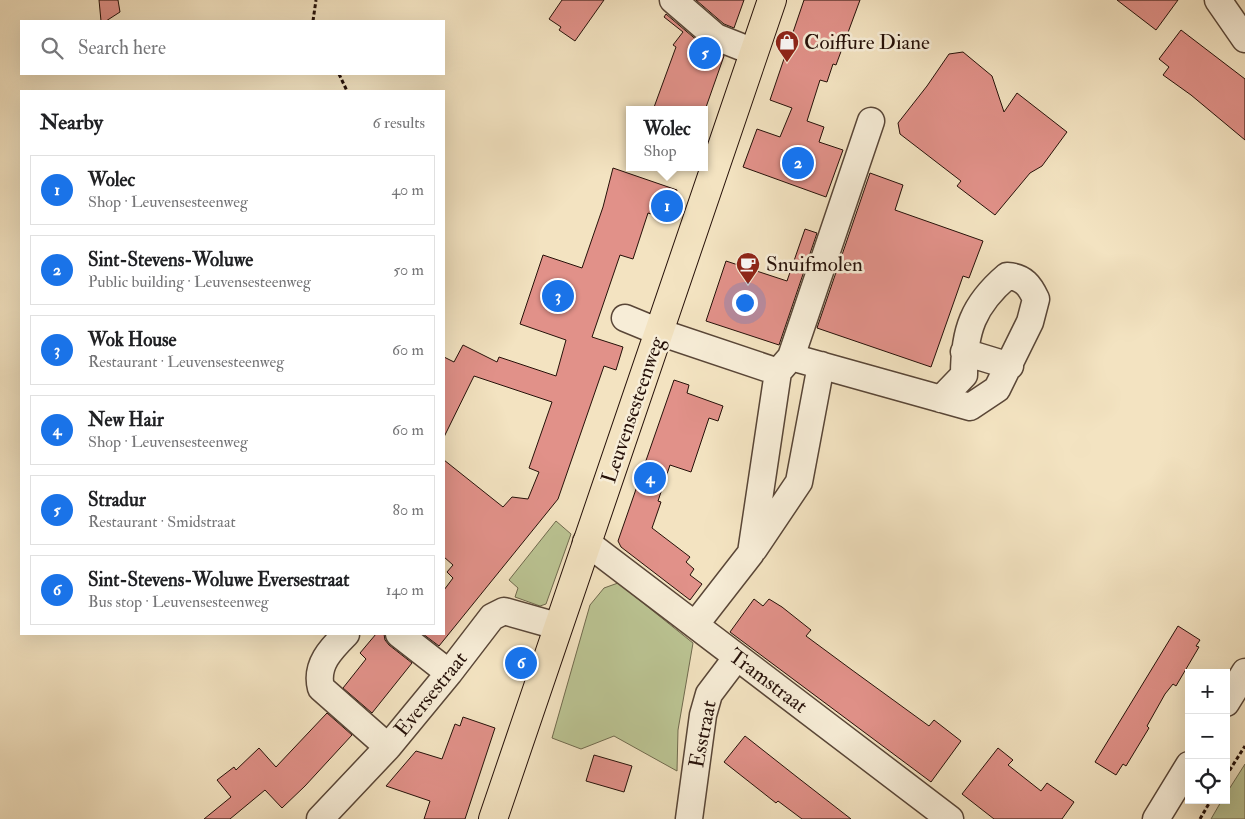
<!DOCTYPE html>
<html lang="en">
<head>
<meta charset="utf-8">
<style>
  :root { --surface:#fff; --page:#f6f6f6; --text:#202124; --muted:#757577; --line:#e0e0e0; --accent:#1a73e8 }
  body { margin:0; font-family:"IM FELL Double Pica",serif; background:var(--page); color:var(--text) }
  .controls { position:absolute; right:15px; bottom:15px; display:grid; overflow:hidden; border-radius:0px; box-shadow:0 5px 20px #0002 }
  .controls button { width:45px; height:45px; display:grid; place-items:center; padding:0; border:0; border-bottom:1px solid var(--line); background:var(--surface); color:var(--text); font:25px sans-serif }
  .you { position:absolute; left:744px; top:302px; width:18px; height:18px; margin:-12px; border:4px solid #fff; border-radius:50%; background:#1a73e8; box-shadow:0 0 0 8px #1a73e833 }
  .badge { display:grid; place-items:center; width:32px; height:32px; border-radius:50%; background:var(--accent); color:#fff; font-size:16px; font-weight:700 }
  .pin { position:absolute; translate:-50% -50%; border:2px solid #fff; box-shadow:0 1px 5px #0006 }
  .popup { position:absolute; left:626px; top:106px; width:82px; height:65px; box-sizing:border-box; display:grid; place-content:center; border-radius:0px; background:var(--surface); filter:drop-shadow(0 1px 4px #0005); font-size:16px; white-space:nowrap; color:var(--muted) }
  .popup b { font-size:19px; color:var(--text) }
  .popup::after { content:''; position:absolute; left:50%; top:100%; margin-left:-10px; border:10px solid transparent; border-top-color:var(--surface) }
  .list { margin:0; padding:0; list-style:none }
  h2 { display:flex; justify-content:space-between; align-items:center; height:65px; margin:0; padding:0 20px; font-size:21px }
  h2 small { font-size:16px; font-weight:400; color:var(--muted) }
  .list li { display:grid; grid-template-columns:32px 1fr auto; gap:15px; align-items:center; box-sizing:border-box; height:70px; margin:0 10px 10px; padding:0 10px; border:1px solid var(--line); border-radius:0px }
  .list b { display:block; font-size:19px; white-space:nowrap }
  .list p { margin:0; font-size:16px; white-space:nowrap; color:var(--muted) }
  .list em { font-size:16px; font-style:normal; color:var(--muted) }
  .icon { flex:none; width:28px; height:28px; fill:none; stroke:currentColor; stroke-width:2; stroke-linecap:round; stroke-linejoin:round }
  .map { position:relative; flex:none; width:1245px; height:819px; overflow:hidden }
  .search { position:absolute; background:var(--surface); box-shadow:0 5px 20px #0002; left:20px; top:20px; width:425px; height:55px; display:flex; align-items:center; gap:12px; box-sizing:border-box; padding:0 18px; border-radius:0px; color:var(--muted); font-size:19px }
  .panel { position:absolute; background:var(--surface); box-shadow:0 5px 20px #0002; left:20px; top:90px; width:425px; height:545px; border-radius:0px }
  .map>svg:first-child { display:block }
  .green { fill:#bbc493; stroke:#706a4e }
  .building { fill:#e19189; stroke:#261109 }
  .lines { fill:none; stroke-linecap:round; stroke-linejoin:round }
  .minor-casing { stroke:#594637; stroke-width:29 }
  .major-casing { stroke:#261109; stroke-width:30 }
  .path { stroke:#261109; stroke-width:3; stroke-dasharray:4 2.5; stroke-linecap:butt }
  .minor { stroke:#f7edd7; stroke-width:26 }
  .major { stroke:#f3e3c1; stroke-width:28 }
  .labels { text-anchor:middle; dominant-baseline:central; stroke-width:5; stroke-linejoin:round; paint-order:stroke }
  .poi-label { font-size:21px; fill:#261109; stroke:#f7edd7; text-anchor:start }
  .street-label { font-size:21px; fill:#261109; stroke:#f7edd7 }
</style>
</head>
<body>
<div class="map">
<svg width="1245" height="819" viewBox="0 0 1245 819">
  <rect width="100%" height="100%" fill="#f3e3c1"/>
  <filter id="stains"><feTurbulence type="fractalNoise" baseFrequency=".004" numOctaves="4"/><feColorMatrix values="0 0 0 0 .2 0 0 0 0 .09 0 0 0 0 .02 0 0 0 .5 -.17"/></filter>
  <radialGradient id="worn" r=".72"><stop offset=".6" stop-color="#630" stop-opacity="0"/><stop offset="1" stop-color="#630" stop-opacity=".3"/></radialGradient>
  <path class="green" d="M556,521l15,13 -25,70 -6,2 -25,-9 3,-9 -9,-8z
    M618,583l75,60 -15,87 -1,41 -63,-35 -33,13 -29,-11 38,-133 14,-17z
    M1245,764v55h-34l11,-19h4v-6z"/>
  <path class="building" d="M99,0h19l2,12 -14,9h-5z
    M562,0h42l-29,41 -16,-11 2,-3 -12,-8z
    M696,0h48l-10,28 -10,-4z
    M804,0h56l-24,65 -3,-1 -6,18 -7,-2 -13,41 17,6 -5,15 24,8 -17,47 -83,-30 14,-38 23,8 12,-29 -22,-8z
    M1117,0h61l-22,30z
    M666,14l40,34 18,8 -19,54h-52l23,-63 -3,-2 10,-13 -19,-15z
    M1181,30l64,49v61l-54,-45 -28,-20 6,-8 -10,-8z
    M963,52l29,24 12,36 13,-19 50,39 -25,34 -12,7 -35,42 -38,-29 4,-5 -61,-47 -2,-11 29,-37 22,-32z
    M613,168l64,22 -9,29 -20,-6 -15,46 -13,-4 -28,82 31,10 -7,23 -12,-4 -46,133 -119,147 -16,-12h21v-44l9,-12 -6,-6 6,-7 -9,-8v-97l59,47 9,-10 16,2 11,-27 -10,-4 23,-66 -78,-26 -30,61v-80l10,5 9,-17 34,17 2,-5 57,19 10,-36 -46,-16 23,-69 39,13 21,-61z
    M870,173l33,12 -8,25 88,31 -14,37 -6,-2 -32,91 -114,-39z
    M805,229l12,4 -38,112 -73,-24 20,-60 61,20z
    M674,380l15,5 -2,8 36,13 -5,15 -9,-3 -18,54 -21,-7 -12,36 3,1 -9,26 38,29 -4,5 8,7 -4,6 12,9 -12,16 -69,-53 -3,-6z
    M754,599l9,7 6,-7 13,8 29,23 -5,6 46,34 77,56 5,-6 27,21 -30,41 -201,-150z
    M1178,626l22,14 -4,6 3,1 -23,39 -3,-2 -8,10 -18,32 2,2 -23,38 -3,-2 -7,11 -21,-13z
    M376,634h8l1,6 4,5 23,18 -40,50 -29,-25 23,-29 -6,-6z
    M327,713l25,22 -47,51 -23,22 -17,-18 -35,29h-26l27,-22 -14,-17 17,-13 2,3 23,-22 17,19z
    M463,717l32,11 -30,91h-41l6,-18 -44,-15 30,-35 26,8 13,-35 5,2z
    M745,736l52,41 54,42h-49l-24,-18 -2,2 -52,-41z
    M998,748l15,12 -5,5 33,26 6,-8 27,19 -12,17h-68l-32,-25z
    M594,755l38,11 -8,26 -38,-11z"/>
  <g class="lines">
    <g class="minor-casing">
      <path id="minor" d="M673,0l43,37 38,15
        M1218,0l27,39
        M625,318l34,14 119,40
        M964,352l46,14
        M791,357l179,50 27,-18 33,-67 6,-23c-6,-13 -12,-22 -29,-23 -34,29 -43,55 -43,99l-23,24
        M586,542l364,277
        M754,549l45,-67 22,-117
        M695,625l56,-72 27,-181 13,-15 80,-236
        M346,634c-15,15 -31,31 -25,54l67,59
        M399,634l50,39
        M1226,703l19,-31
        M320,819l68,-72 61,-74 43,-56 12,-6 53,15
        M689,819l14,-104 6,-21 28,-37
        M1156,819l33,-54"/>
    </g>
    <g class="major-casing">
      <path id="major" d="M493,819l279,-819"/>
    </g>
    <path class="path" d="M313,21l3,-21
      M339,74l8,17
      M1226,776l19,-30
      M1200,819l11,-19"/>
    <use href="#minor" class="minor"/>
    <use href="#major" class="major"/>
  </g>
  <defs>
    <g id="shop-pin" transform="scale(1.25)"><path d="M0 17L-7.5 6A9.5 9.5 0 1 1 7.5 6Z" fill="#8f2418" stroke="#f7edd7"/><path d="M-5-2.5h2.3a2.7 3.5 0 0 1 5.4 0H5L5.5 6h-11ZM-1.5-2.5h3a1.5 2.3 0 0 0-3 0Z" fill="#fff"/></g>
    <g id="cafe-pin" transform="scale(1.25)"><path d="M0 17L-7.5 6A9.5 9.5 0 1 1 7.5 6Z" fill="#8f2418" stroke="#f7edd7"/><path d="M-5.5-4.5H6V0H3Q3 3.5 0 3.5H-2.5Q-5.5 3.5-5.5 0ZM3-3.2v2h1.7v-2ZM-6 4.5H4V6H-6Z" fill="#fff"/></g>
  </defs>
  <g fill-rule="evenodd">
    <use href="#shop-pin" x="787" y="42"/>
    <use href="#cafe-pin" x="748" y="264"/>
  </g>
  <g class="labels">
    <g class="poi-label">
      <text x="804" y="42">Coiffure Diane</text>
      <text x="766" y="264">Snuifmolen</text>
    </g>
    <g class="street-label">
      <text transform="translate(633 410) rotate(-71)">Leuvensesteenweg</text>
      <text transform="translate(768 681) rotate(37)">Tramstraat</text>
      <text transform="translate(431 694) rotate(-51)">Eversestraat</text>
      <text transform="translate(703 734) rotate(-79)">Esstraat</text>
    </g>
  </g>
  <rect width="100%" height="100%" filter="url(#stains)"/>
  <rect width="100%" height="100%" fill="url(#worn)"/>
</svg>
<div class="controls">
<button>+</button>
<button>−</button>
<button><svg class="icon" aria-label="locate" viewBox="0 0 24 24"><circle cx="12" cy="12" r="6"/><path d="M12 2v4M12 18v4M2 12h4M18 12h4"/></svg></button>
</div>
<div class="you"></div>
<div class="pin badge" style="left:667px;top:206px">1</div>
<div class="popup"><b>Wolec</b>Shop</div>
<div class="pin badge" style="left:798px;top:163px">2</div>
<div class="pin badge" style="left:558px;top:296px">3</div>
<div class="pin badge" style="left:650px;top:478px">4</div>
<div class="pin badge" style="left:705px;top:53px">5</div>
<div class="pin badge" style="left:521px;top:663px">6</div>
<div class="search"><svg class="icon" aria-label="search" viewBox="0 0 24 24"><circle cx="10" cy="10" r="6"/><path d="M15 15l6 6"/></svg>Search here</div>
<section class="panel">
<h2>Nearby<small>6 results</small></h2>
<ul class="list">
<li><span class="badge">1</span><div><b>Wolec</b><p>Shop · Leuvensesteenweg</p></div><em>40 m</em></li>
<li><span class="badge">2</span><div><b>Sint-Stevens-Woluwe</b><p>Public building · Leuvensesteenweg</p></div><em>50 m</em></li>
<li><span class="badge">3</span><div><b>Wok House</b><p>Restaurant · Leuvensesteenweg</p></div><em>60 m</em></li>
<li><span class="badge">4</span><div><b>New Hair</b><p>Shop · Leuvensesteenweg</p></div><em>60 m</em></li>
<li><span class="badge">5</span><div><b>Stradur</b><p>Restaurant · Smidstraat</p></div><em>80 m</em></li>
<li><span class="badge">6</span><div><b>Sint-Stevens-Woluwe Eversestraat</b><p>Bus stop · Leuvensesteenweg</p></div><em>140 m</em></li>
</ul>
</section>
</div>
</body>
</html>
